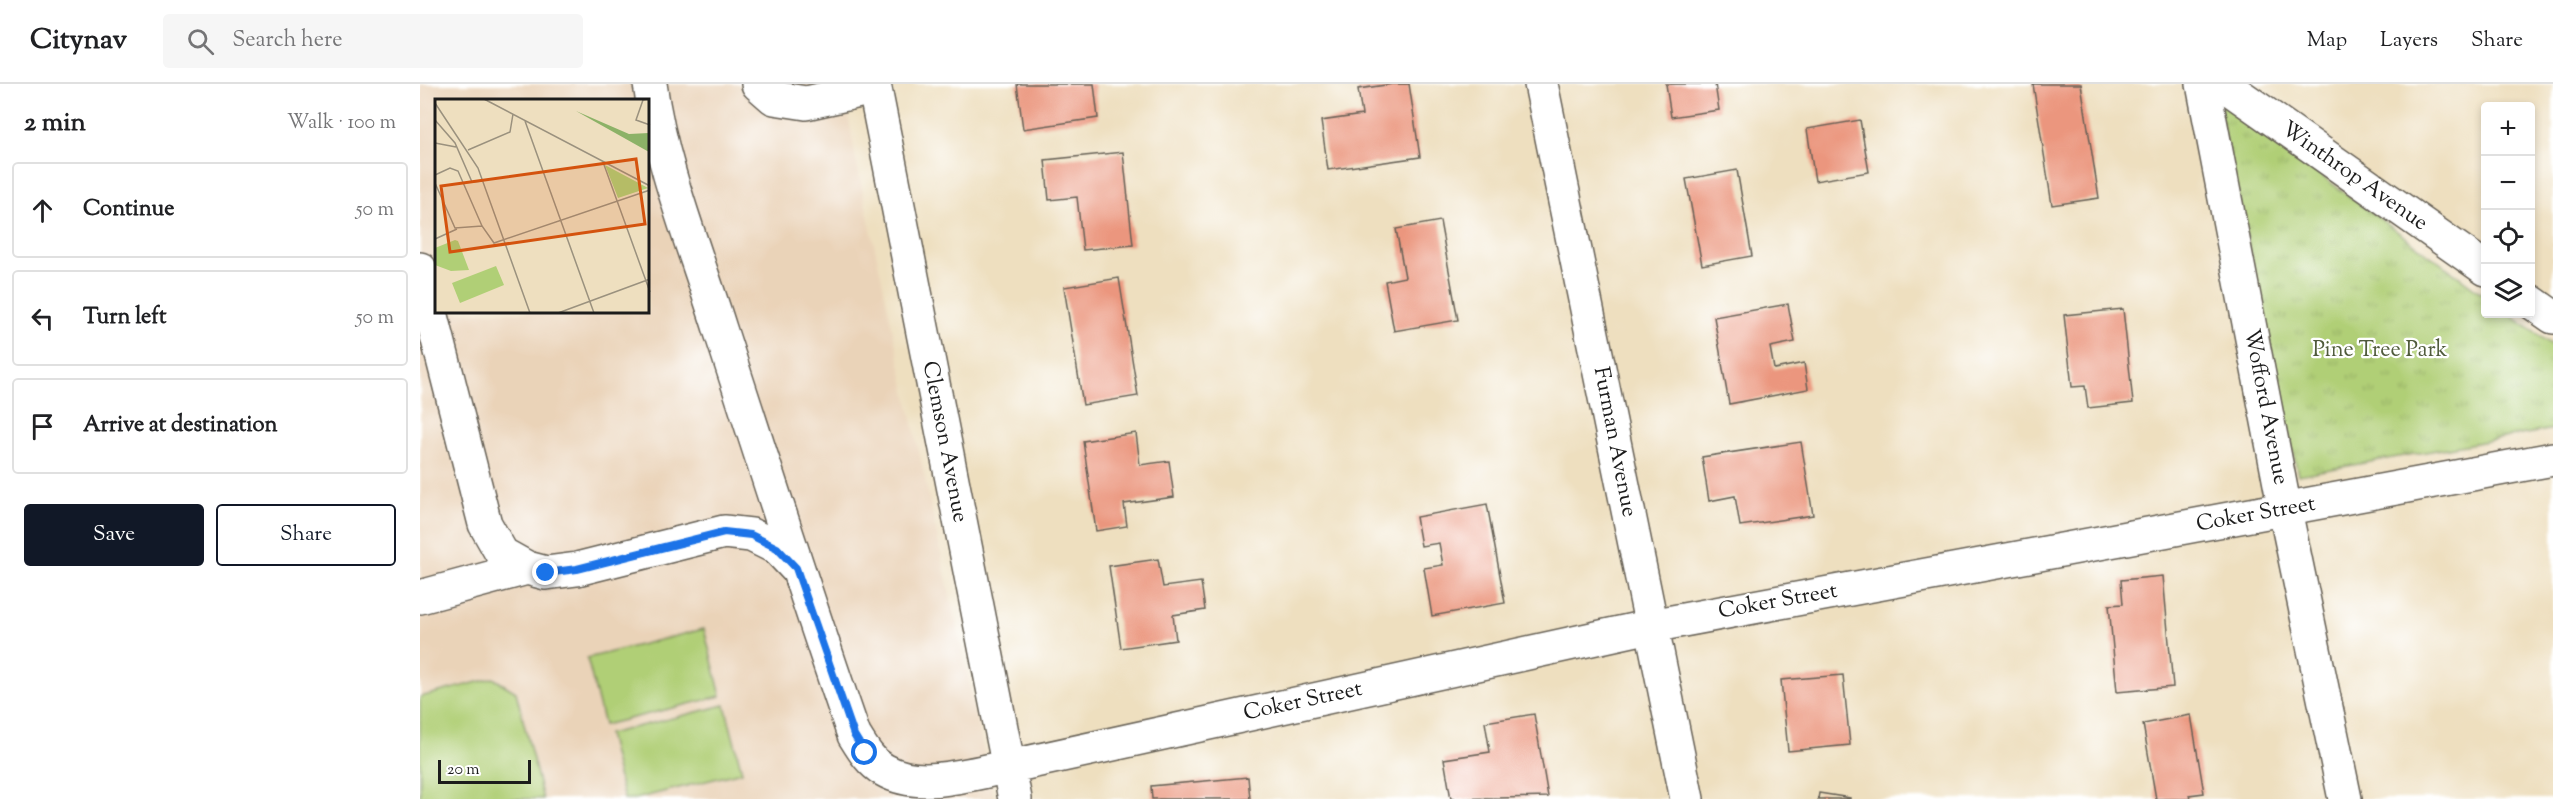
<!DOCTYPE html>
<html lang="en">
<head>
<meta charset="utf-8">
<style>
  :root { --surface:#fff; --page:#f6f6f6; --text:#202124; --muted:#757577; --line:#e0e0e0; --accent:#111827 }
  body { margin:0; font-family:"Sorts Mill Goudy",serif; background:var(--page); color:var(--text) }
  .controls { position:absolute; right:18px; top:18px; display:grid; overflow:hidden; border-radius:6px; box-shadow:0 3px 9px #0003 }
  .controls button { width:54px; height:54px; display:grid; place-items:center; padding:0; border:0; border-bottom:2px solid var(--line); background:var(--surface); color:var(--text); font:30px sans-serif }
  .scale { position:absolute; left:18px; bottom:15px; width:93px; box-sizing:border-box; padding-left:6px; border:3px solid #1c1c1c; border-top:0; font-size:16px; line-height:21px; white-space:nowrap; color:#1c1c1c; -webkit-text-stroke:4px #fff; paint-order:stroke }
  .stop { position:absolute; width:18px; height:18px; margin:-14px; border:4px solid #1a73e8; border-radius:50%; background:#fff }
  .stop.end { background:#1a73e8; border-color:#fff; box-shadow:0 2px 6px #0008 }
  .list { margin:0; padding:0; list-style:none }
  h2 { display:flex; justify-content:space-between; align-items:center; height:78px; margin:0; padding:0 24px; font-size:26px }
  h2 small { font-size:20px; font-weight:400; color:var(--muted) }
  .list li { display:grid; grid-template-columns:39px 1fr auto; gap:18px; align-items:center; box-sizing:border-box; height:96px; margin:0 12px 12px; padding:0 12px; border:2px solid var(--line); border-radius:6px }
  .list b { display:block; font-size:22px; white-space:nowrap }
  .list em { font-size:20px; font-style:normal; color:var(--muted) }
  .actions { display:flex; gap:12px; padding:18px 24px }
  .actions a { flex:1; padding:14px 0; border:2px solid var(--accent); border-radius:6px; text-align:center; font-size:21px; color:var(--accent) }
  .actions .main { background:var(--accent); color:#fff }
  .icon { flex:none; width:33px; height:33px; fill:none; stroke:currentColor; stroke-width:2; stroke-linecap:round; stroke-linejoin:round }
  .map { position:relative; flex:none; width:2133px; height:715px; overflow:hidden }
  header { display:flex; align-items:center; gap:36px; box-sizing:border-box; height:84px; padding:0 30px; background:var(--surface); border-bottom:2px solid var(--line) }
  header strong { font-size:28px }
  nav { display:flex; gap:33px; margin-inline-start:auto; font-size:21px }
  .search { width:420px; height:54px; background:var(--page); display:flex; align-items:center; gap:15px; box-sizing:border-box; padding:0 21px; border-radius:6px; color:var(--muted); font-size:22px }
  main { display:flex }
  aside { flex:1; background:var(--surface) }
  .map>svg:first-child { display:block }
  .built { fill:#ead3b8; fill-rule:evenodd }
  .green { fill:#b0cf76; stroke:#667649; stroke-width:1.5 }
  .park { fill:url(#park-tufts); stroke:#667649; stroke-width:1.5 }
  .building { fill:#eb967e }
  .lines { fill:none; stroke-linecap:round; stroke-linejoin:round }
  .minor-casing { stroke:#666055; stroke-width:36 }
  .minor { stroke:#fff; stroke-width:33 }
  .route { stroke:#1a73e8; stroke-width:8 }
  .labels { text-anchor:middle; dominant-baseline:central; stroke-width:4.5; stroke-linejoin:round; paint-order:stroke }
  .street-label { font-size:22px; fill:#1c1c1c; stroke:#fff }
  .park-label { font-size:22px; fill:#505b3c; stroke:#fff }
  .inset-road { fill:none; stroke:#9a917e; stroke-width:1.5 }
  .view { fill:#d4530e; fill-opacity:0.15; stroke:#d4530e; stroke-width:3 }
  .inset-edge { fill:none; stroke:#1c1c1c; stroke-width:3 }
</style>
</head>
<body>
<header>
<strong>Citynav</strong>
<div class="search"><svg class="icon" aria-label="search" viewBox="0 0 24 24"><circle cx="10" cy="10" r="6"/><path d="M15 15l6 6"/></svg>Search here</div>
<nav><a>Map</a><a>Layers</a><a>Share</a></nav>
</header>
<main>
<aside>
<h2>2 min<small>Walk · 100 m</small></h2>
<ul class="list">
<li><svg class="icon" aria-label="ahead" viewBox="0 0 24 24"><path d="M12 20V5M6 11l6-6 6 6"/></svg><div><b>Continue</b></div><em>50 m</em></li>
<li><svg class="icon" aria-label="left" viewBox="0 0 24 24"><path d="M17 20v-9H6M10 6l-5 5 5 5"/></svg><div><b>Turn left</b></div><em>50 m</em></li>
<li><svg class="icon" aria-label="arrive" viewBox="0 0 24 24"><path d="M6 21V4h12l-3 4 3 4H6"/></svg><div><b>Arrive at destination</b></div></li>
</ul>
<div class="actions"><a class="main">Save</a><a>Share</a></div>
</aside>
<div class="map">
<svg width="2133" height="715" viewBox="0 0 2133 715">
  <defs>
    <pattern id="park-tufts" width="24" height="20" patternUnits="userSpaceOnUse" patternTransform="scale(1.5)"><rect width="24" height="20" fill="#b0cf76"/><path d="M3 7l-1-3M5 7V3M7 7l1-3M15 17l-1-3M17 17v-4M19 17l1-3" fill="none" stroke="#97b166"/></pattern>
  </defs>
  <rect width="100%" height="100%" fill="#fff"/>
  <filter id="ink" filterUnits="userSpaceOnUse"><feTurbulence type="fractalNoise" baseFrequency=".0167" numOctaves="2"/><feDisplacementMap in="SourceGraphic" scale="12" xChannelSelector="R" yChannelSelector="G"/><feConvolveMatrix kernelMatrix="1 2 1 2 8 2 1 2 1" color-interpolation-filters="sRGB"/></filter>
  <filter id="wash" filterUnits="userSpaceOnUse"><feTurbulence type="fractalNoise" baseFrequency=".008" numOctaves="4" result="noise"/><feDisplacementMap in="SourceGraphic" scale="24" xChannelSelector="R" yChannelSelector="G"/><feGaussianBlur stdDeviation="1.35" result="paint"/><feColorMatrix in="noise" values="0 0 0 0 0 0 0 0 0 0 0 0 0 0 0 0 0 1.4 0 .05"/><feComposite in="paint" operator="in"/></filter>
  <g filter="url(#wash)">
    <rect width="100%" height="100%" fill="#eedfbf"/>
    <path class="built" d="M0,0h423l13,76 138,639h-574zM16,16h212v212h-212z"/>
    <path class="green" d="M284,545l17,67 -117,29 -17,-67z
      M73,594l23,14 27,107h-123v-102z
      M305,621l17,67 -107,27h-11l-16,-65z"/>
    <path class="park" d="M1797,15l268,197 1,18h23l44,32v83l-255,46z"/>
    <g id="blocks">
      <path class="building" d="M597,0h77l4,34 -75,11z
        M973,0h16l11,73 -92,13 -7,-49 41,-6 -4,-26z
        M1246,0h49l4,26 -48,7z
        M1613,0h48l18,114 -47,7z
        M1440,36l9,52 -54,9 -8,-52z
        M703,68l10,93 -50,5 -6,-53 -28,3 -4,-40z
        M1317,86l15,86 -50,9 -16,-86z
        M1020,137l18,99 -64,11 -9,-50 20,-4 -9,-48z
        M699,194l19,118 -55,9 -19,-118z
        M1368,220l7,38 -25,5 4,22 30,-6 4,26 -79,15 -15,-87z
        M1703,225l10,94 -45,5 -3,-22 -13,1 -8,-72z
        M716,349l4,32 29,-4 5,36 -50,7 3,22 -31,5 -13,-90z
        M1381,358l12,73 -73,11 -5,-30 -26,5 -7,-44z
        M1067,420l18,99 -73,13 -8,-48 19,-3 -4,-22 -18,3 -5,-29z
        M738,475l5,28 38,-5 4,28 -32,5 3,25 -55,8 -12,-82z
        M1743,492l10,111 -56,5 -8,-87 14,-1 -2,-24z
        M1423,591l7,70 -62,6 -7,-71z
        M1114,630l14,83 -97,2 -7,-40 46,-7 -5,-30z
        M1771,631l13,78 -15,2 1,4h-34l-13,-75z
        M828,693l2,22h-98l-1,-13z
        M1399,709l31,5v1h-32z"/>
    </g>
  </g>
  <g filter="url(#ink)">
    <use href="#blocks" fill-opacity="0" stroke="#666055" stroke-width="1.5"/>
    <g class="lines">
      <g class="minor-casing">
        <path id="minor" d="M230,0c11,83 45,165 70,245 44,135 87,271 134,406 8,13 16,27 30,35 36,21 86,3 124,-3l643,-141 902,-167
          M338,0l16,14 32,5 68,-15
          M454,0l141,715
          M1121,0l146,715
          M1783,0l82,426 60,289
          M1803,0l263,185
          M0,185l65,255 17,30 25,14 19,5 31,-4 147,-37 27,3 26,13 19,20
          M2110,217l23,16
          M0,513l107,-29"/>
      </g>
      <use href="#minor" class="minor"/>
    </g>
  </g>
  <g class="lines" filter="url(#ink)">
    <path class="route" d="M126,489l31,-4 147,-37 27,3 26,13 19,20 58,167 11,18"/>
  </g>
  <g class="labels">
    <g class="street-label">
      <text transform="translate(1934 93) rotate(35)">Winthrop Avenue</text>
      <text transform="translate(1845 323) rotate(79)">Wofford Avenue</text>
      <text transform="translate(524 358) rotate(79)">Clemson Avenue</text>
      <text transform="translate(1194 358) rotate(79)">Furman Avenue</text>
      <text transform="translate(1836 431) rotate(-10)">Coker Street</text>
      <text transform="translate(1358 518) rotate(-10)">Coker Street</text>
      <text transform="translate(883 618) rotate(-12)">Coker Street</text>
    </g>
    <g class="park-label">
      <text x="1960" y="267">Pine Tree Park</text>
    </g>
  </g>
  <g transform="translate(15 15)">
    <rect width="214" height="214" fill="#eedfbf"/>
    <path d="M20,141l3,1 11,29 -18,1 -16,-6v-17zM61,167l8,19 -44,18 -8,-20z" fill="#b0cf76"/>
    <path d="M141,12l53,23 20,-1v19z" fill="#8cb267"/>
    <path d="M170,66l43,23 -30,10z" fill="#b0cf76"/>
    <path class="inset-road" d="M49,0l166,87M212,0l-4,1 -7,20 14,5M0,4l43,65 52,145M0,21l20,23 17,39 11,-1M90,22l69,192M0,44l21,4M33,51l42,-18 3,-18M168,63l47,130M0,76l15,-7 8,3 24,55 12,17 156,-53M0,84l20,45 27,-2M0,140l22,-10M123,214l92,-34"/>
    <path class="view" d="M201,60l9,65 -195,28 -9,-66z"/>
    <rect width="214" height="214" class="inset-edge"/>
  </g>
</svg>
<div class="controls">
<button>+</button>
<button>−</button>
<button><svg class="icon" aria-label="locate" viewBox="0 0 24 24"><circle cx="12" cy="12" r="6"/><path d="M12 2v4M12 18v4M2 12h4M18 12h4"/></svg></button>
<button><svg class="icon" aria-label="layers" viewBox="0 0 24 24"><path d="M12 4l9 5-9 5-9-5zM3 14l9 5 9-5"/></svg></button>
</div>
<div class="scale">20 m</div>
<div class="stop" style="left:445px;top:669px"></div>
<div class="stop end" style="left:126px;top:489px"></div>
</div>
</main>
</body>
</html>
